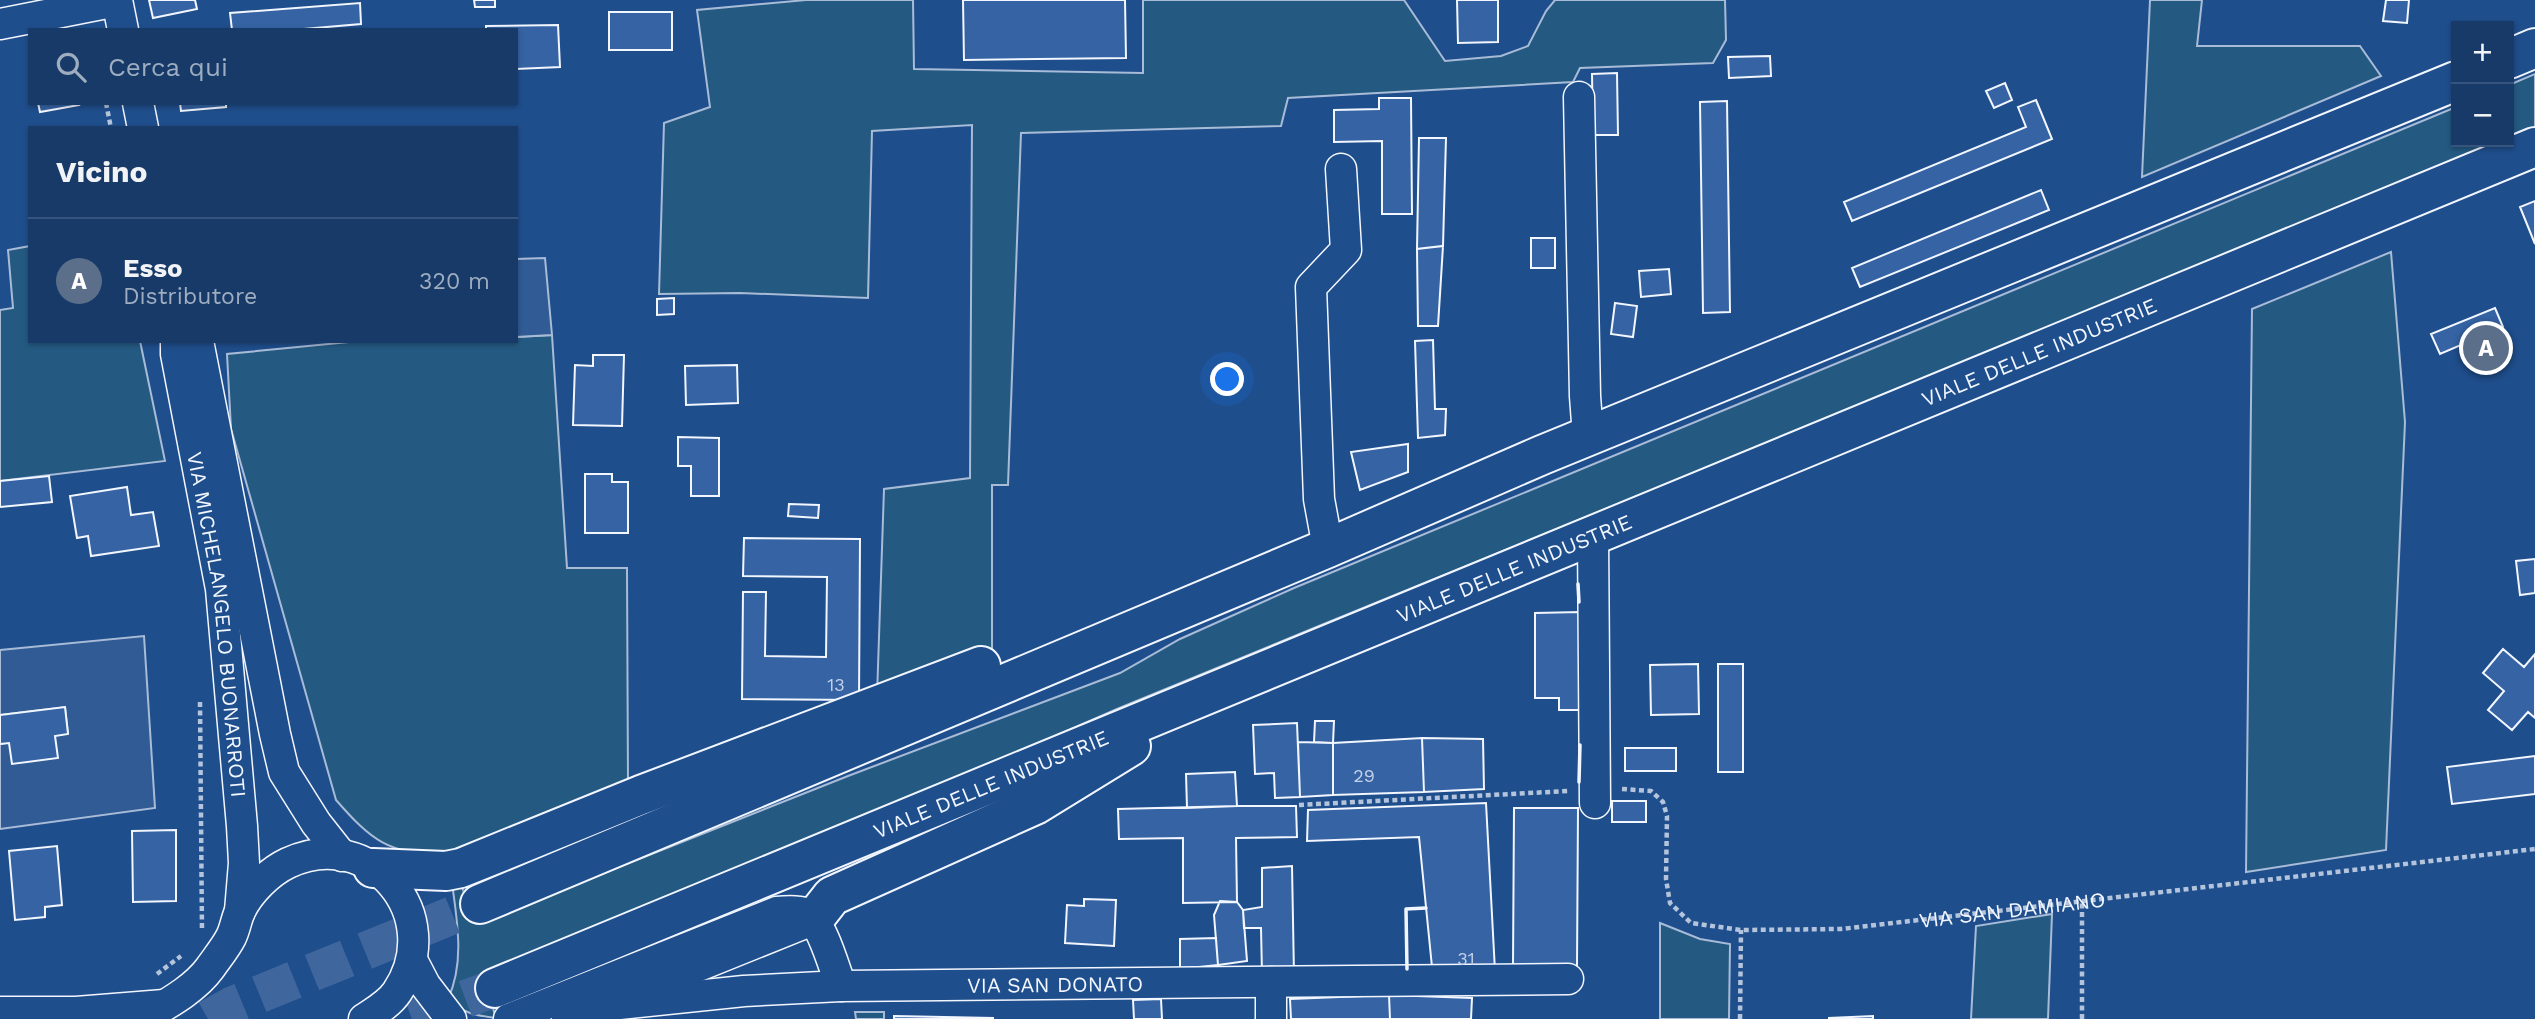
<!DOCTYPE html>
<html lang="it">
<head>
<meta charset="utf-8">
<style>
  :root { --surface:#173a69; --page:#244571; --text:#f1f3f6; --muted:#9eadc0; --line:#36547d; --accent:#95b2f1 }
  body { margin:0; font-family:"Work Sans",sans-serif; background:var(--page); color:var(--text) }
  .controls { position:absolute; right:21px; top:21px; display:grid; overflow:hidden; border-radius:0px; box-shadow:0 2px 5px #0004 }
  .controls button { width:63px; height:63px; display:grid; place-items:center; padding:0; border:0; border-bottom:2px solid var(--line); background:var(--surface); color:var(--text); font:35px sans-serif }
  .you { position:absolute; left:1228px; top:380px; width:24px; height:24px; margin:-18px; border:5px solid #fff; border-radius:50%; background:#1a73e8; box-shadow:0 0 0 10px #1a73e833 }
  .badge { display:grid; place-items:center; width:46px; height:46px; border-radius:50%; background:var(--accent); color:#fff; font-size:23px; font-weight:700 }
  .pin { position:absolute; translate:-50% -50%; border:4px solid #fff; box-shadow:0 2px 7px #0006 }
  .list { margin:0; padding:0; list-style:none }
  h2 { display:flex; justify-content:space-between; align-items:center; height:91px; margin:0; padding:0 28px; font-size:30px }
  h2 small { font-size:23px; font-weight:400; color:var(--muted) }
  .list li { display:grid; grid-template-columns:46px 1fr auto; gap:21px; align-items:center; box-sizing:border-box; height:126px; padding:0 28px; border-top:2px solid var(--line) }
  .list b { display:block; font-size:26px; white-space:nowrap }
  .list p { margin:0; font-size:23px; white-space:nowrap; color:var(--muted) }
  .list em { font-size:23px; font-style:normal; color:var(--muted) }
  .icon { flex:none; width:38px; height:38px; fill:none; stroke:currentColor; stroke-width:2; stroke-linecap:round; stroke-linejoin:round }
  .map { position:relative; flex:none; width:2535px; height:1019px; overflow:hidden }
  .search { position:absolute; background:var(--surface); box-shadow:0 2px 5px #0004; left:28px; top:28px; width:490px; height:77px; display:flex; align-items:center; gap:18px; box-sizing:border-box; padding:0 24px; border-radius:0px; color:var(--muted); font-size:26px }
  .panel { position:absolute; background:var(--surface); box-shadow:0 2px 5px #0004; left:28px; top:126px; width:490px; height:217px; border-radius:0px }
  .map>svg:first-child { display:block }
  .green { fill:#245a82; stroke:#a8bbd7; stroke-width:2 }
  .parking { fill:#305b95; stroke:#a8bbd7; stroke-width:2 }
  .building { fill:#3563a3; stroke:#f2f6ff; stroke-width:2 }
  .lines { fill:none; stroke-linecap:round; stroke-linejoin:round }
  .major-tunnel { stroke:#3f679d; stroke-width:38; stroke-dasharray:38 19; stroke-linecap:butt }
  .minor-casing { stroke:#f2f6ff; stroke-width:33 }
  .major-casing { stroke:#f2f6ff; stroke-width:42 }
  .path { stroke:#b3c4dc; stroke-width:4.5; stroke-dasharray:5 3.5; stroke-linecap:butt }
  .minor { stroke:#1f4e8c; stroke-width:30 }
  .major { stroke:#1f4e8c; stroke-width:38 }
  .wall { stroke:#f2f6ff; stroke-width:3.5 }
  .labels { text-anchor:middle; dominant-baseline:central; stroke-width:5; stroke-linejoin:round; paint-order:stroke }
  .number-label { font-size:18px; fill:#c3d1e8 }
  .street-label { font-size:21px; fill:#f2f6ff; stroke:#1f4e8c }
</style>
</head>
<body>
<div class="map">
<svg width="2535" height="1019" viewBox="0 0 2535 1019">
  <rect width="100%" height="100%" fill="#1f4e8c"/>
  <path class="green" d="M806,0h107l1,69 229,4v-73h261l41,61 56,-5 27,-10 18,-35 9,-11h170l1,40 -13,23 -133,5 -7,14 -285,16 -7,28 -260,7 -13,352h-16v168l-115,43 7,-207 86,-11 2,-353 -100,6 -4,167 -128,-5 -81,1 5,-171 46,-16 -13,-97z
    M2150,0h52l-5,46h163l21,30 -239,101z
    M2535,74v56l-26,10v-55z
    M2456,107v35h49l-1191,486 -197,81 -155,68 -480,196 14,45c-17,-2 -36,-5 -48,-19 17,-37 9,-78 4,-116l7,-2 19,42 370,-147 272,-103 60,-34 114,-51z
    M30,246v95h110l25,120 -165,20v-171l13,-2 -5,-58z
    M2391,252l14,170 -19,428 -140,22 6,-563z
    M552,335l15,233h60l1,216 -185,71c-55,-1 -72,-15 -107,-55l-105,-371 -4,-75 122,-12 167,-1v-4z
    M2052,914l-4,105h-77l5,-93z
    M1660,923l40,16 30,5 -1,75h-69z
    M855,1012h29v7h-28z"/>
  <path class="parking" d="M545,258l7,77 -36,2v-78z
    M144,636l11,172 -155,21v-85l68,-11 -3,-26 -65,8v-65z"/>
  <path class="building" d="M149,0h46l2,9 -44,9z
    M474,0h21v7h-20z
    M963,0h162l1,58 -162,2z
    M1457,0h41v42l-40,1z
    M2386,0h23l-2,23 -24,-2z
    M360,3l1,21 -69,6h-60l-2,-17z
    M609,12h63v38h-63z
    M558,25l2,42 -44,2v-39h-30v-4z
    M1770,56l1,20 -42,2 -1,-21z
    M1617,73l1,62h-25l-1,-61z
    M2005,83l7,17 -18,8 -8,-17z
    M1379,98h32l1,116h-30v-73l-48,1v-32l45,-1z
    M2036,100l16,39 -200,82 -8,-19 182,-75 -8,-20z
    M1727,101l3,211 -27,1 -3,-211z
    M38,103h40l1,2 -39,7z
    M180,103h46v4l-45,4z
    M1419,138h27l-3,108 -26,3z
    M2041,190l8,20 -189,77 -8,-19z
    M2535,201v43l-15,-37z
    M1531,238h24v30h-24z
    M1443,246l-5,80h-20l-1,-77z
    M1669,269l2,25 -30,3 -2,-26z
    M674,298v16l-17,1v-16z
    M1615,303l22,3 -4,31 -22,-3z
    M2495,308l8,19 -63,27 -9,-20z
    M1433,340l2,69h11l-1,26 -27,3 -3,-97z
    M593,355h31l-2,71 -49,-1 2,-60 18,1z
    M737,365l1,38 -52,2 -1,-39z
    M678,437l41,1v58h-28v-30h-13z
    M1408,444v28l-48,18 -9,-38z
    M585,474h27v8h16v51h-43z
    M49,476l3,26 -52,5v-26z
    M127,487l4,28 22,-3 6,34 -68,10 -3,-20 -11,2 -7,-42z
    M789,504l30,1 -1,13 -30,-2z
    M744,538l116,1 -1,161 -117,-1 1,-107h23l-1,64 61,1 1,-80 -84,-1z
    M2535,559v34l-15,2 -4,-34z
    M1580,612l1,98h-22v-12h-24v-85z
    M2503,649l21,18 11,-13v64l-7,-6 -16,18 -24,-20 16,-19 -21,-18z
    M1698,664l1,50 -48,1 -1,-50z
    M1718,664h25v108h-25z
    M65,707l3,27 -13,2 3,22 -46,6 -3,-21 -9,1v-29z
    M1315,721h19l-1,22 -19,-1z
    M1297,723l3,74 -25,1 -1,-25 -19,1 -2,-49z
    M1422,738l2,54 -91,3v-52z
    M1422,738l61,1 1,50 -60,3z
    M1298,742l35,1v52l-33,2z
    M1625,748h51v23h-51z
    M2535,756v38l-83,10 -5,-37z
    M1235,772l2,34 -50,2 -1,-34z
    M1612,801h34v21h-34z
    M1486,803l9,168 -62,6 -14,-140 -112,4 1,-31z
    M1237,806h59l1,31 -61,1 1,64 -54,1v-65l-64,1 -1,-30z
    M1514,808h64l-1,159 -64,-1z
    M176,830v71l-43,1 -1,-71z
    M57,846l5,59 -17,2v10l-30,3 -6,-69z
    M1292,866l2,109 -32,-1 -1,-46h-17l-1,-18 19,-3v-39z
    M1084,899l32,1 -2,46 -49,-3 2,-38 17,1z
    M1220,901l17,1 6,8 4,51 -29,4 -4,-50z
    M1216,938l2,27 -38,4v-30z
    M1389,995l1,24h-99l-1,-20z
    M1389,995l83,3 -1,21h-81z
    M1161,999l1,20h-28l-1,-19z
    M894,1016l99,2v1h-99z
    M1873,1016v3h-44v-1z"/>
  <g class="lines">
    <path class="major-tunnel" d="M208,1019l25,-14 247,-101
      M412,1019l83,-31"/>
    <g class="minor-casing">
      <g id="minor">
        <path d="M117,0l6,30"/>
        <path d="M0,24l117,-23"/>
        <path d="M1579,97l6,299 3,40"/>
        <path d="M138,103l5,25"/>
        <path id="s2" d="M176,341v13l45,235 21,237 2,37 -4,48"/>
        <path d="M198,341l77,393 9,38 32,51 26,33"/>
        <path d="M1593,536l2,267"/>
        <path d="M1328,548l-9,-49 -8,-212 35,-37 -5,-81"/>
        <path d="M412,960l13,25 26,34"/>
        <path d="M1271,982v37"/>
        <path id="s3" d="M601,1006l143,-15 97,-5 727,-7"/>
        <path d="M0,1012h76l88,-7"/>
        <path d="M142,1019c23,-14 52,-29 68,-51 7,-10 16,-21 21,-31 4,-8 5,-17 9,-26 9,-19 29,-39 48,-48 82,-39 160,53 109,129 -8,12 -21,19 -33,27"/>
        <path d="M509,1019l268,-107c9,-1 19,-2 28,1 17,8 29,55 36,73"/>
        <path d="M567,1019l243,-98"/>
      </g>
    </g>
    <g class="major-casing">
      <g id="major">
        <path d="M2509,59l26,-11"/>
        <path d="M373,868l73,3 15,-3 180,-73 340,-129"/>
        <path d="M480,904l848,-356 214,-93 914,-374"/>
        <path d="M814,919l18,-23 203,-91 96,-59"/>
        <path id="s4" d="M495,988l2040,-841"/>
      </g>
    </g>
    <g class="path">
      <path d="M106,103l5,25"/>
      <path d="M200,702l2,229"/>
      <path id="s1" d="M1622,789l29,2 12,11 4,14 -1,63 4,24 21,20 50,7 100,-1 694,-80"/>
      <path d="M1299,805l269,-14"/>
      <path d="M157,974l24,-18"/>
      <path d="M1740,1019l1,-89"/>
      <path d="M2082,1019v-119"/>
    </g>
    <use href="#minor" class="minor"/>
    <use href="#major" class="major"/>
    <path class="wall" d="M1578,584l1,18
      M1579,782l1,-37
      M1407,969l-1,-60 20,-1"/>
  </g>
  <g class="labels">
    <g class="number-label">
      <text x="836" y="684">13</text>
      <text x="1364" y="775">29</text>
      <text x="1466" y="958">31</text>
    </g>
    <g class="street-label">
      <text stroke="none"><textPath href="#s4" startOffset="1670">VIALE DELLE INDUSTRIE</textPath></text>
      <text stroke="none"><textPath href="#s4" startOffset="1102">VIALE DELLE INDUSTRIE</textPath></text>
      <text stroke="none"><textPath href="#s2" startOffset="287">VIA MICHELANGELO BUONARROTI</textPath></text>
      <text stroke="none"><textPath href="#s4" startOffset="536">VIALE DELLE INDUSTRIE</textPath></text>
      <text stroke="none"><textPath href="#s1" startOffset="499">VIA SAN DAMIANO</textPath></text>
      <text stroke="none"><textPath href="#s3" startOffset="455">VIA SAN DONATO</textPath></text>
    </g>
  </g>
</svg>
<div class="controls">
<button>+</button>
<button>−</button>
</div>
<div class="you"></div>
<div class="pin badge" style="left:2486px;top:348px;background:#5c6f8a">A</div>
<div class="search"><svg class="icon" aria-label="search" viewBox="0 0 24 24"><circle cx="10" cy="10" r="6"/><path d="M15 15l6 6"/></svg>Cerca qui</div>
<section class="panel">
<h2>Vicino<small></small></h2>
<ul class="list">
<li><span class="badge" style="background:#5c6f8a">A</span><div><b>Esso</b><p>Distributore</p></div><em>320 m</em></li>
</ul>
</section>
</div>
</body>
</html>
